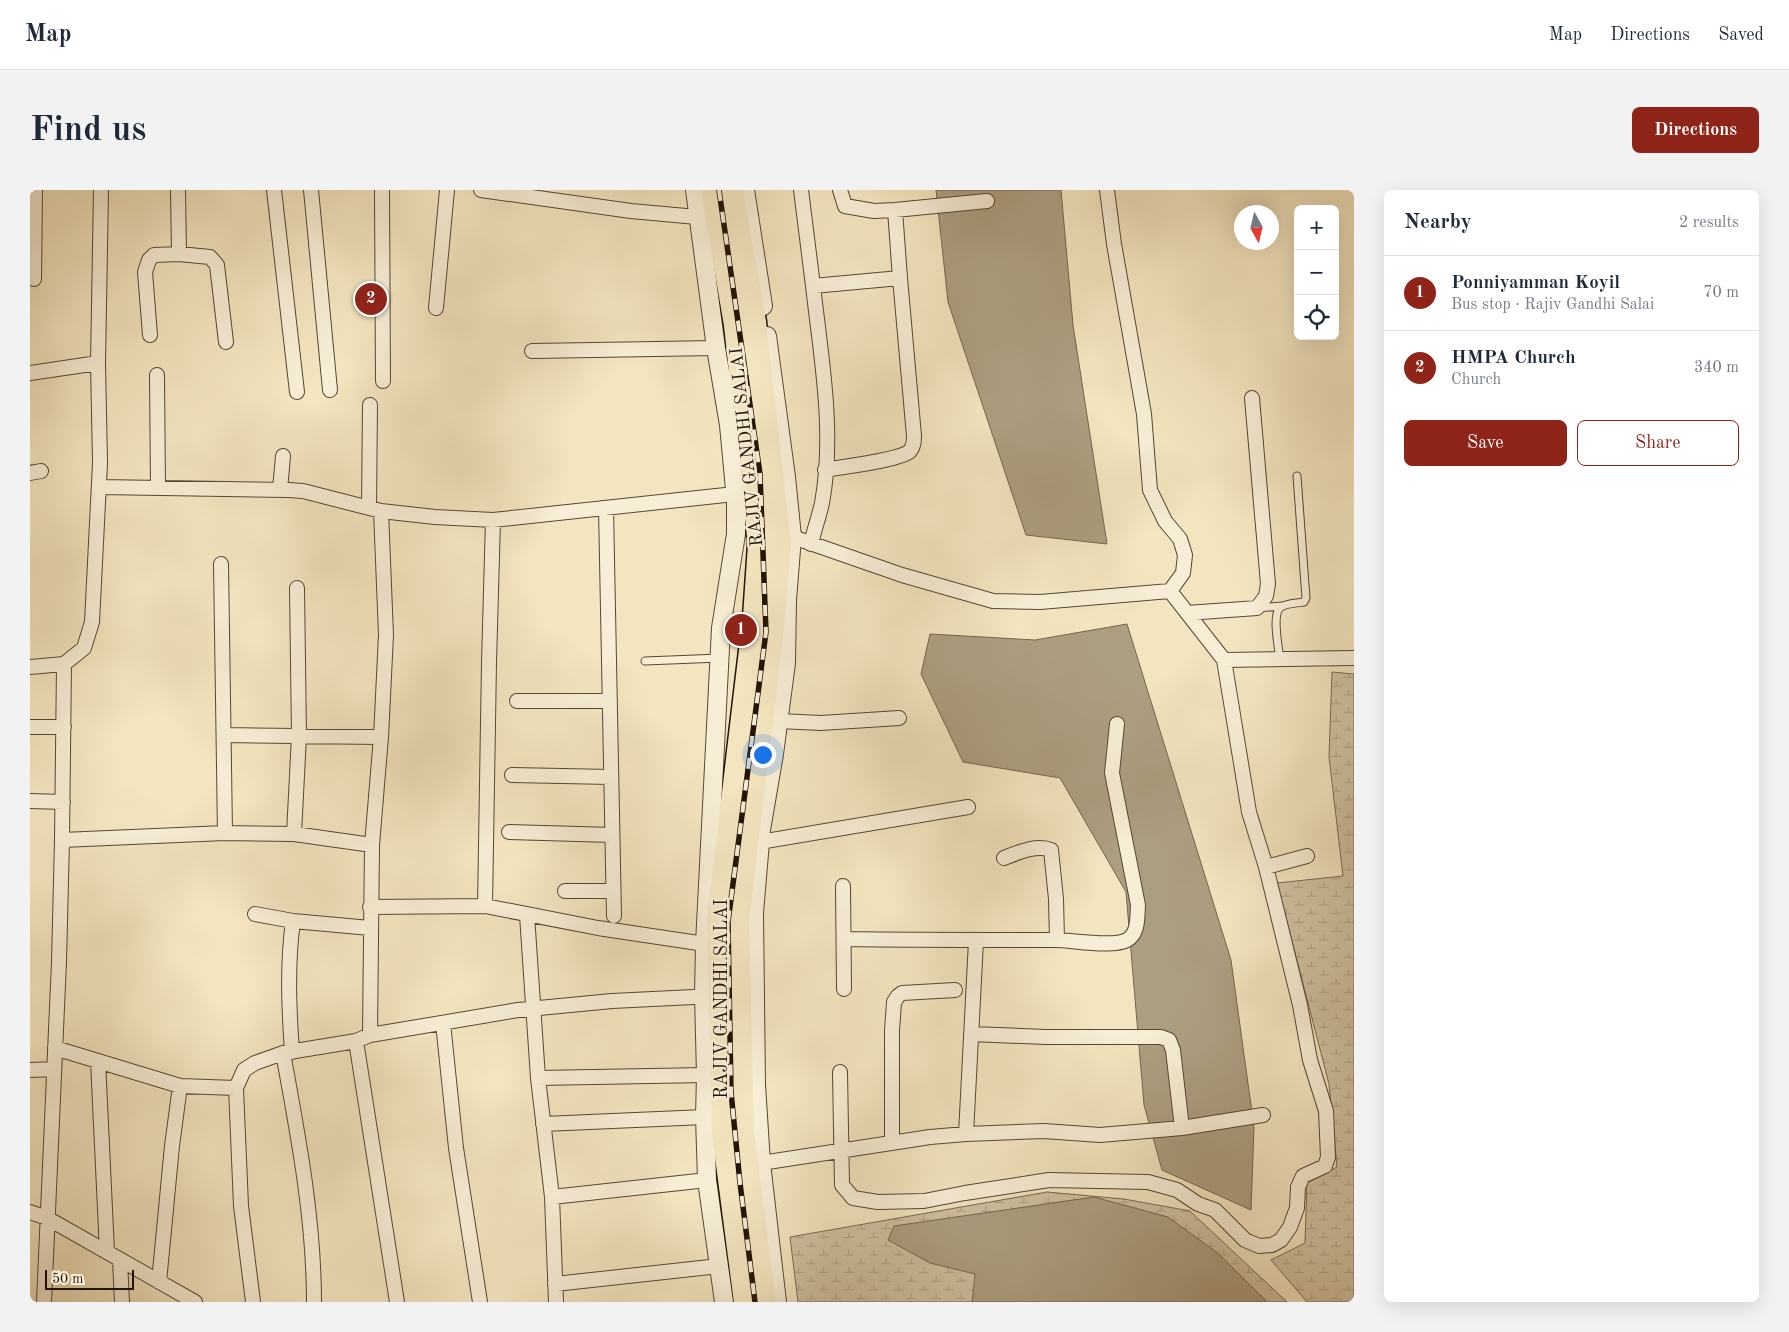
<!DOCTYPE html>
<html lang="en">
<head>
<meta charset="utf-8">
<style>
  :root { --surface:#fff; --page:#f2f2f3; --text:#1f2937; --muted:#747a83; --line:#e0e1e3; --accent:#8f2418 }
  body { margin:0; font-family:"Old Standard TT",serif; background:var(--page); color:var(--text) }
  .controls { position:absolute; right:15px; top:15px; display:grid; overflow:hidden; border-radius:8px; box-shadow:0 5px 20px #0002 }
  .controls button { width:45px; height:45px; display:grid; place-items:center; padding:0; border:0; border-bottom:1px solid var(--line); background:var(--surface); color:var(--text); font:25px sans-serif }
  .compass { position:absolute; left:1204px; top:15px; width:45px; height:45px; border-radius:50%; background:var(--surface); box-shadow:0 5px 20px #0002; rotate:172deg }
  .scale { position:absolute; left:15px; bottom:12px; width:89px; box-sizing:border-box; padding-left:5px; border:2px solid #221307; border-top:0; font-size:14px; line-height:18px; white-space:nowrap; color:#221307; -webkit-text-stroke:4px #f7eed5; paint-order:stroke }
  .you { position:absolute; left:732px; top:564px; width:18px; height:18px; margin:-12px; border:4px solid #fff; border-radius:50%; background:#1a73e8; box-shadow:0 0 0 8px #1a73e833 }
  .badge { display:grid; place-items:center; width:32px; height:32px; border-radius:50%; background:var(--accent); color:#fff; font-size:16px; font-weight:700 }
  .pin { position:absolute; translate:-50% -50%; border:2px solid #fff; box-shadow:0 1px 5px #0006 }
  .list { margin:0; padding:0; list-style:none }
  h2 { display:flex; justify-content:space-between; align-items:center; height:65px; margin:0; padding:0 20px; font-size:21px }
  h2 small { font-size:16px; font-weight:400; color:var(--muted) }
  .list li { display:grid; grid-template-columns:32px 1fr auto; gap:15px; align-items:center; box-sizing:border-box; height:75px; padding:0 20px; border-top:1px solid var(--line) }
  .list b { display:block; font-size:19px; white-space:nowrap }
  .list p { margin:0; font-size:16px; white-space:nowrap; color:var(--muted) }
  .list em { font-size:16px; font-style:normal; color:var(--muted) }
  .actions { display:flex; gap:10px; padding:15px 20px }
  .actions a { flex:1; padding:11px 0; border:1px solid var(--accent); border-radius:8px; text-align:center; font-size:18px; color:var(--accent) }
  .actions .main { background:var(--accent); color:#fff }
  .icon { flex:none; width:28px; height:28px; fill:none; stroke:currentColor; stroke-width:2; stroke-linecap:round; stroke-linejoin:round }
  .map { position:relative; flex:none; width:1324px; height:1112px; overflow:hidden; border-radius:8px }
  header { display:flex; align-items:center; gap:30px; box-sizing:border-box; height:70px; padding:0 25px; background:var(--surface); border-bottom:1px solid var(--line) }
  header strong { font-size:24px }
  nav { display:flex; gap:28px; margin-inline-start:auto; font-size:18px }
  .intro { display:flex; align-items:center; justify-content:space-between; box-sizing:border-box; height:120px; padding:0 30px }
  h1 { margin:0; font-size:35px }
  .button { padding:12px 22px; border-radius:8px; background:var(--accent); color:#fff; font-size:18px; font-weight:700 }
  main { display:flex; gap:30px; padding:0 30px }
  aside { flex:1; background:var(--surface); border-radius:8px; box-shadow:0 5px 20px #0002 }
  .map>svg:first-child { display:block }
  .wetland { fill:url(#wetland-marsh); stroke:#786a54 }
  .water { fill:#ac9e80; stroke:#756650 }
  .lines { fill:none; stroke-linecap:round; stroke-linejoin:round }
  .service-casing { stroke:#564835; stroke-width:9 }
  .minor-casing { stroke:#564835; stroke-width:16 }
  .tertiary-casing { stroke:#564835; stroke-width:20 }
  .primary-casing { stroke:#221307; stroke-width:25 }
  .service { stroke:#f7eed5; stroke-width:7 }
  .minor { stroke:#f7eed5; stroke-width:14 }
  .tertiary { stroke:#f7eed5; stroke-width:18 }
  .primary { stroke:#f3e5bf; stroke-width:22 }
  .rail-casing { stroke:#221307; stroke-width:5.5 }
  .rail { stroke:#f7eed5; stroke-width:4; stroke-dasharray:11; stroke-linecap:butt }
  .labels { text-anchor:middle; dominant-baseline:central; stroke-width:5; stroke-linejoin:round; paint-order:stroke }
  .street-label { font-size:18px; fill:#221307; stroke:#f7eed5 }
</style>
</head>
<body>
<header>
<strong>Map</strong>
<nav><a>Map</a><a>Directions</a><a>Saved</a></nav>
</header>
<div class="intro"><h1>Find us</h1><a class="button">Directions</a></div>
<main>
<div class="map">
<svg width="1324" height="1112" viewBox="0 0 1324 1112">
  <defs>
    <pattern id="wetland-marsh" width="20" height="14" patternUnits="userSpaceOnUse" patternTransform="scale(1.25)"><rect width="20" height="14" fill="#cfc1a0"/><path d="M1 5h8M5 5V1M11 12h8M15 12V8" fill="none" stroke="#b1a588"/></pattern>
  </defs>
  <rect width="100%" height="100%" fill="#f3e5bf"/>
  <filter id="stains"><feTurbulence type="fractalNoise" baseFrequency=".004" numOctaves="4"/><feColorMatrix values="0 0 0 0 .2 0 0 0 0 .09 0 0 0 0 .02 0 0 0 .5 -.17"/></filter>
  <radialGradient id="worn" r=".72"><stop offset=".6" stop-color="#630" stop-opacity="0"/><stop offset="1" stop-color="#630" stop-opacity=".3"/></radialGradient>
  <path class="wetland" d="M1302,482l22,2v628h-47l-36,-42 34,-17 2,-60 30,-16 -8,-83 -52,-201 66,-7 -14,-119z
    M1017,1002l77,7 66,12 97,91h-489l-8,-65z"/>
  <path class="water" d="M906,0h125l12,135 34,219 -81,-9 -78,-233z
    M1097,434l104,336 23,167 -3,83 -89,-40 -18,-65 -18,-213 -66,-114 -97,-16 -42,-88 9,-40 105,6z
    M1064,1007l74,20 51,37 48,48h-295l3,-28 -45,-11 -42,-23 6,-14z"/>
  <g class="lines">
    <g class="service-casing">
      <path id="service" d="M1227,418l25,-2
        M1250,470c-1,-11 -9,-47 1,-53 6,-4 17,-4 23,-5l2,-4 -9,-122
        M615,471l75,-3"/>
    </g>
    <g class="minor-casing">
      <path id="minor" d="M244,0l23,202
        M281,0l19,200
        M352,0l1,191
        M451,0l150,21 77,7
        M771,0l12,96 87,-8 -5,-68
        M810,0l5,16 29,5 21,-1 92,-9
        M1077,0l7,54 30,170 6,76 15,31 15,18 5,16 -2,18 -13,18
        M149,64l31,3 7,8 9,77
        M4,89l1,-89
        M406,118l11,-118
        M120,145l-5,-63 4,-12 5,-5 25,-1 -1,-64
        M502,161l184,-3
        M0,183l68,-10
        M127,185l1,113
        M795,280c16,-3 76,-10 85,-19 4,-5 4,-10 4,-15l-14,-158
        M0,283l11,-2
        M69,297l190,3 14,1 78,20 54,6 58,3 251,-27
        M250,300l3,-34
        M339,318l1,-103
        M576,318l8,408
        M754,344l118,41 91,26 47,1 130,-11 54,69 130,-2
        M781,354c3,-14 8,-27 11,-41 13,-71 -1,-146 -9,-217
        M191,374l4,269
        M1157,423l70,-5 9,-12 2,-12 -16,-186
        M1194,470l25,152 17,55 41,-11
        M0,477l34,-3 20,-16 8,-26 8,-159 -2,-100 3,-173
        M487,511h93
        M749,531l42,2 78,-5
        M0,537h34
        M194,545l157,2
        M482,585l99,2
        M0,611l33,1
        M479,642l103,3
        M264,644l5,-98 -2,-148
        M32,650l163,-7 69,1 78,11
        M730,652l208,-35
        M974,668c13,-5 32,-14 47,-8l5,49 1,41
        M813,696l1,103
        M535,701h48
        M455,716l4,-244 4,-142
        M340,717l115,-1 113,22 107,16
        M225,724l38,7 77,7
        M497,725l11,163 14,119 4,105
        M815,749c70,1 140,1 210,1 17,0 58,8 72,0 12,-7 10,-23 11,-35l-26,-132 5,-49
        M413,833l13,125 24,154
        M941,844l75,3h115l8,3 4,10 9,78
        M340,845l2,-190 9,-108 5,-102 -5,-124
        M326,851l41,261
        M25,858l125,38 56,2 8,-18 11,-7 28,-10 73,-12 14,-6 148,-25 94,-9 102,-5
        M262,862c-3,-44 -5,-87 1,-131
        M253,863c15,82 31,165 31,249
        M68,871l9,191
        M0,880l24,-1
        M810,882l2,113 11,13 25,4 46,-1 41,-8 84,-13 99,2 29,8 21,14 17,6 30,30 14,6 13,-1 9,-5 9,-13 7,-19 1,-21 5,-11 22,-10 3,-9 -2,-46 -16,-51 -10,-55 -34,-138
        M508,888l168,-3
        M206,898l5,118 12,96
        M513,934l162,-7
        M936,944l10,-193
        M862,953v-112l2,-29 4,-6 4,-3 53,-3
        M731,973l169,-26 36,-3 78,-3 56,4 82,-7 81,-13
        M522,1007l155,-17
        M0,1022l17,6 148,84
        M90,1070l2,42
        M129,1092l13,-136 8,-60
        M525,1094l164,-18
        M14,1112l15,-340 3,-122 2,-176"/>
    </g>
    <g class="tertiary-casing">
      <path id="tertiary" d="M665,0l21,158 13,77 7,75v34l-15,94 -16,316 -1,52 2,79 -1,42 2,63 17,122
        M715,0l18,116
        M737,146l19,141 6,60 -5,63 -1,63 -12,91 -13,76 -7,83 2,172 5,78 16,139"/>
    </g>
    <g class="primary-casing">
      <path id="primary" d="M682,0l23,135 24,220 -5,72 -36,302 5,214 22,169
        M702,0l23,132 25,222 -6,75 -36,301 5,212 22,170"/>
    </g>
    <use href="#service" class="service"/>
    <use href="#minor" class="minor"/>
    <use href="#tertiary" class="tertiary"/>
    <use href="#primary" class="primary"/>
    <g class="rail-casing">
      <path id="rail" d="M689,0l41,284 6,158 -38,290 3,170 9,91 15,119"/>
    </g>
    <use href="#rail" class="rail"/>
  </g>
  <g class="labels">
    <g class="street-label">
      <text transform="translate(717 257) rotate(-96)">RAJIV GANDHI SALAI</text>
      <text transform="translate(692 809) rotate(-90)">RAJIV GANDHI SALAI</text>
    </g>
  </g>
  <rect width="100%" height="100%" filter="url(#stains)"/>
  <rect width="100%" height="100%" fill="url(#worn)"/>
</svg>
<div class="controls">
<button>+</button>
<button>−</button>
<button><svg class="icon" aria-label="locate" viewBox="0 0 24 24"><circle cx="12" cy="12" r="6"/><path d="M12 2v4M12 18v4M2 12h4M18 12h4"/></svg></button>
</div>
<svg class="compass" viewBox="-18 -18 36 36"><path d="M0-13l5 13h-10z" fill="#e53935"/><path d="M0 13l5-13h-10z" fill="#747a83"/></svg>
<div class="scale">50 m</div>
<div class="you"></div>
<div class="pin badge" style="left:711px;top:440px">1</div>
<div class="pin badge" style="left:341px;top:109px">2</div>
</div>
<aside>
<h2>Nearby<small>2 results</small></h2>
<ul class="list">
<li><span class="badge">1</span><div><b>Ponniyamman Koyil</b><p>Bus stop · Rajiv Gandhi Salai</p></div><em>70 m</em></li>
<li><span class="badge">2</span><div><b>HMPA Church</b><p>Church</p></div><em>340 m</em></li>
</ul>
<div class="actions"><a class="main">Save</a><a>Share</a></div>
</aside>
</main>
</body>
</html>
